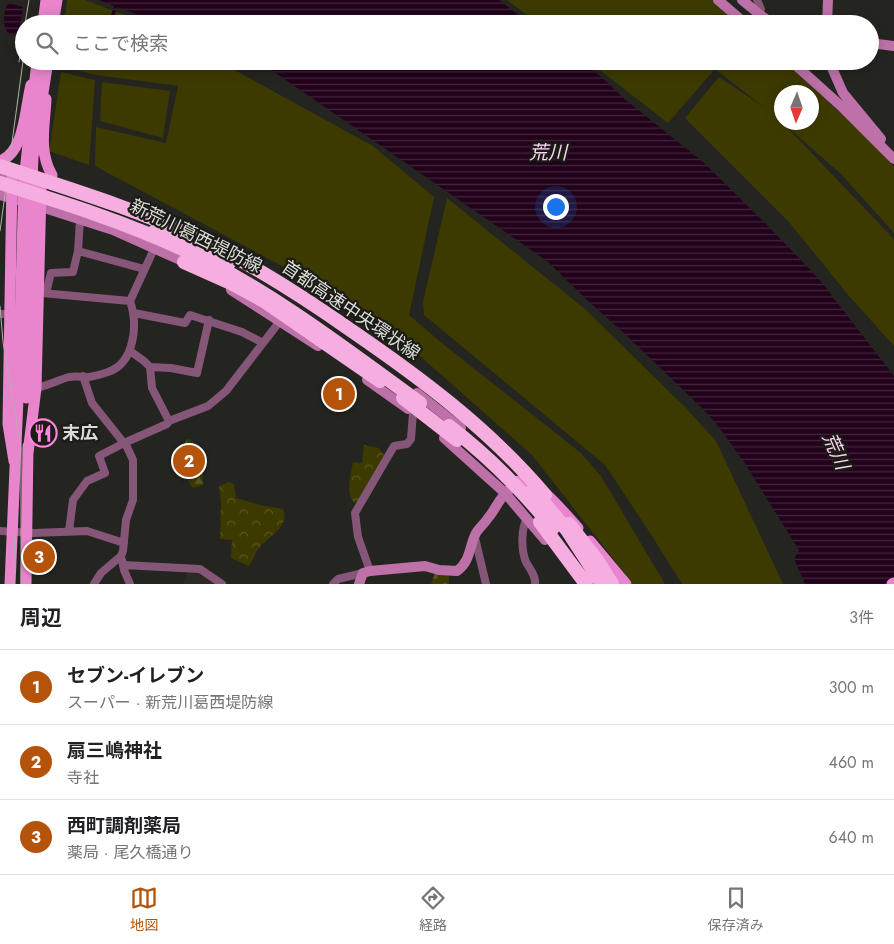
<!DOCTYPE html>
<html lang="ja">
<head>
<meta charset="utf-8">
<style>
  :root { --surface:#fff; --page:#f6f6f6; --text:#202124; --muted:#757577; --line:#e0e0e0; --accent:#b45309 }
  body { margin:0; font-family:Jost,"Noto Sans JP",sans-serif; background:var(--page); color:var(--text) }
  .compass { position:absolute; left:774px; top:85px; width:45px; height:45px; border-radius:50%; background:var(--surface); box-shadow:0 2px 12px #0003; rotate:182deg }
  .you { position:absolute; left:555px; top:206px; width:18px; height:18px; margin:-12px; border:4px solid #fff; border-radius:50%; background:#1a73e8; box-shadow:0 0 0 8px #1a73e833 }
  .badge { display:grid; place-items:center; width:32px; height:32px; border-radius:50%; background:var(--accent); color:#fff; font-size:16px; font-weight:700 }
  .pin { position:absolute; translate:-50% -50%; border:2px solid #fff; box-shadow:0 1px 5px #0006 }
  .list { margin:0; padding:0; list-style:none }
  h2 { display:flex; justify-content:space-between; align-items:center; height:65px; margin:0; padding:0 20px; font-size:21px }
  h2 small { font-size:16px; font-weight:400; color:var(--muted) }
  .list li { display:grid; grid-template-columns:32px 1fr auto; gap:15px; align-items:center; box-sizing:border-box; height:75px; padding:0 20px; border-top:1px solid var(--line) }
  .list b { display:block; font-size:19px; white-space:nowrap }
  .list p { margin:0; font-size:16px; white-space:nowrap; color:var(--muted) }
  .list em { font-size:16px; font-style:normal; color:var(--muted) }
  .icon { flex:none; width:28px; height:28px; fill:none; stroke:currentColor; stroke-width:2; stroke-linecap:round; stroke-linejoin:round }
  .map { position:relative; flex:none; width:894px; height:584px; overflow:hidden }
  .search { position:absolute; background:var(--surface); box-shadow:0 2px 12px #0003; left:15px; right:15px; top:15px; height:55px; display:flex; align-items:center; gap:12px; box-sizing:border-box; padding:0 18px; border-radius:28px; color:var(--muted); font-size:19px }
  .sheet { height:290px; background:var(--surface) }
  nav { display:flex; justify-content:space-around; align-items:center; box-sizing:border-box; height:70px; border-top:1px solid var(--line); background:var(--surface); font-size:14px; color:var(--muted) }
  nav a { display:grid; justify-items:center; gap:2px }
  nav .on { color:var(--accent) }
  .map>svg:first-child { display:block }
  .built { fill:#2b2b21 }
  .grass { fill:#3d3a00 }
  .forest { fill:url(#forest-firs) }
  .cemetery { fill:url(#cemetery-stones) }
  .park { fill:url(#park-crowns) }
  .water { fill:url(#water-rules) }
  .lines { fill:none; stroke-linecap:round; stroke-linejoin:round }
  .street { stroke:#865678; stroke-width:8 }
  .secondary { stroke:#be71a8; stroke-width:10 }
  .primary { stroke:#e985cd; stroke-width:11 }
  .highway { stroke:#f6aee0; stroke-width:14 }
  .tram { stroke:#b0b0ad; stroke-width:1 }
  .primary-bridge { stroke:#e985cd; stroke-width:11 }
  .highway-bridge { stroke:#f6aee0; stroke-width:14 }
  .labels { text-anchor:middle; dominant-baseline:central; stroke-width:4.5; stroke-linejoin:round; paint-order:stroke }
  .street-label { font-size:18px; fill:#dbdbd8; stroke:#1b1b17 }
  .poi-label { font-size:18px; font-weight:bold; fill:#dbdbd8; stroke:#1b1b17; text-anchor:start }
  .water-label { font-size:19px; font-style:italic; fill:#fed5f1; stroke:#1b1b17 }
</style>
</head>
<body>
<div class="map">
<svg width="894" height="584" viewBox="0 0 894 584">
  <defs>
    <pattern id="forest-firs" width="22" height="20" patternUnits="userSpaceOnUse" patternTransform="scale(1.25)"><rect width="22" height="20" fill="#3d3a00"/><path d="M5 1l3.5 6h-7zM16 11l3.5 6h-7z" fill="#585624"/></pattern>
    <pattern id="cemetery-stones" width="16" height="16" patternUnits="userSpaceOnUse" patternTransform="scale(1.25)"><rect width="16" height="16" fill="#3d3a00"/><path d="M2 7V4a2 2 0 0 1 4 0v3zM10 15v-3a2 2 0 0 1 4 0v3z" fill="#585624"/></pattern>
    <pattern id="park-crowns" width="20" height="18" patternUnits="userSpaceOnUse" patternTransform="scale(1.25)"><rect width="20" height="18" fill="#3d3a00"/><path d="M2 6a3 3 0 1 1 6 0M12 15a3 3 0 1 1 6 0" fill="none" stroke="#585624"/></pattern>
    <pattern id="water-rules" width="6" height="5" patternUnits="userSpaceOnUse" patternTransform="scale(1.25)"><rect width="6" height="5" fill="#21021a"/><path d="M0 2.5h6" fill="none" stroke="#41263b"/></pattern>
  </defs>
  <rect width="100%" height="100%" fill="#242420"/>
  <path class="built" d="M187,572h11l18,12h-33z"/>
  <path class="grass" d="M67,0h18l64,24h-85z
    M507,0h205l28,24h-202z
    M60,61h158l155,85 61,51 -25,118 34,29 138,109 20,23 64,108h-32l-101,-129 -137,-121 -85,-53 -215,-115 1,-39 70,16 12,-57 -82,-11 -37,-9z
    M588,61h196l90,83 20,23v66l-53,-59 -58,-51 29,-1v-30h-30v30l112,117v107l-45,-50 -61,-75 -103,-103 34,-41 46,31 -50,-39 -47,54z
    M61,72l34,8 -6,85 -40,-14z
    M102,82l68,9 -7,47 -63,-17z
    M447,198l138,111 101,99 30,33 67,143h-101l-30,-48 -47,-71 -181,-150 -1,-13z"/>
  <path class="forest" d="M190,439l6,6 2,15h3l2,3v22l-9,3 -3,-2 -14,-26 15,-7 -7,-9 1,-4z"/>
  <path class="cemetery" d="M435,573l14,3v8h-18z"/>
  <path class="park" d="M364,445l15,3 5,7 -26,47 -4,1c-9,-11 -3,-28 -1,-41l9,1z
    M229,482l5,2 2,14 24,7 23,4c7,18 -14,27 -24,39 -4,5 -6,12 -10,18l-18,-8 1,-18 -12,-1 1,-34 -2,-19z"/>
  <path class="water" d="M99,0h400l31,24h-367l-46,-17 -5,17h-4l6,-18z
    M9,3l14,4 -4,24c-16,13 -19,-19 -10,-28z
    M255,61h325l18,13 29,27 76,61 64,63 52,54 75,97v208h-89l-11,-25 5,-9 -55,-88 -26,-36 -13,-15 -80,-77 -39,-35 -39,-38 -280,-194z"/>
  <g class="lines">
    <path class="street" d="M757,0l4,9 -2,5
      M78,251l66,18
      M42,293l88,8
      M46,293l5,-20 22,-1 5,-21 2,-31
      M134,313l51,10 5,-8 52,17 21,11
      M0,314h11
      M130,351l14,10 6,6 2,21 17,33
      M150,367l21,1 26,5 12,-53
      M83,376l9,27 35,44 6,13v40l-7,20 -3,31 -2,5 -20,17 -7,11
      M36,388c11,-2 22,-8 33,-11 7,-1 13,0 20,0 6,-1 13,-3 19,-5 27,-9 30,-48 22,-71l24,-52
      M527,518c-6,11 -6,32 -1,44 4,7 10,14 9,22
      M0,531l34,2 53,-2 37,12
      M69,531l4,-31 14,-19 18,-8 -6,-17 25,-13 43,-19 2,-3 39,-15 18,-15 54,-70
      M475,538l11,46
      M122,560l2,10 6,14
      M123,565l77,4 22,15
      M370,571l-12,-34 -3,-24 39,-67 13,-2 4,-5 2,-26
      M333,584l5,-5 25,-6"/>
    <path class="secondary" d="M718,0l28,24
      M742,0l17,14 14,10
      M827,24l1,-24
      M870,43l24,3
      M791,61l50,45 53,53
      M829,61l14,32 38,46
      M0,176l18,6
      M0,195l18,5
      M35,205l78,25 76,34
      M231,290l87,56
      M367,380l41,29
      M417,393l44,35
      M444,438l61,55 40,47
      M359,584l4,-11 7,-2 55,-5 14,4 18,1c14,-10 12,-25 19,-38 3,-5 9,-10 12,-15 8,-9 11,-20 21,-28"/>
    <path class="primary" d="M43,24l3,-24
      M53,24l4,-24
      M46,99c-1,25 -8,53 6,76
      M0,161c25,-9 25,-53 31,-76
      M12,180l-4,244 6,37
      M28,453l8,-65 5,-199
      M519,481c19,-2 46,33 59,47
      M590,541l36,43
      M10,584l8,-185
      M26,584l2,-138
      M892,584l2,-1"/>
    <path class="highway" d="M155,231l34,12 40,20
      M184,262l47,21 33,18 116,80
      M403,398l54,42
      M569,524l28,36 15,24"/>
    <path class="tram" d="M25,24l4,-24
      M19,62l5,-30
      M0,231l24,-177
      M0,306l3,36 18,106v136
      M13,584l2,-50"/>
    <path class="primary-bridge" d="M26,398l6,-215 1,-26 15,-96
      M18,399l6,-218 13,-120"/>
    <path class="highway-bridge" d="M0,166c66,22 133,42 196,71 55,26 106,59 156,94 70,48 137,98 193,164
      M0,183c64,20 128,40 189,69 83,40 157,97 231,151
      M449,426c39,30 73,64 104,102
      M533,490l34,40 35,54
      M540,522l46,62"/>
  </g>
  <defs>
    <g id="restaurant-ring" transform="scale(1.4375)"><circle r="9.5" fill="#1b1b17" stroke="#ff85df" stroke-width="1.5"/><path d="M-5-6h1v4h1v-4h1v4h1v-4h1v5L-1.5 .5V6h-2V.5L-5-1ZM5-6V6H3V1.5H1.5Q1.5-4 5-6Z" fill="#ff85df"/></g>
  </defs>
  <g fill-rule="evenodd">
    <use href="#restaurant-ring" x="43" y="433"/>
  </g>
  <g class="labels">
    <g class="street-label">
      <text transform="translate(196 236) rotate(26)">新荒川葛西堤防線</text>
      <text transform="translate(351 310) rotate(34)">首都高速中央環状線</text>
    </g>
    <g class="poi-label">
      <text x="62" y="433">末広</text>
    </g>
    <g class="water-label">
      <text x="548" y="152">荒川</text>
      <text transform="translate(836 451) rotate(66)">荒川</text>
    </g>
  </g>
</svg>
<svg class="compass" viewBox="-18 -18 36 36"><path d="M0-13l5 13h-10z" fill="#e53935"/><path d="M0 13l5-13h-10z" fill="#757577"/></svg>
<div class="you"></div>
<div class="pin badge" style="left:339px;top:394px">1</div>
<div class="pin badge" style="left:189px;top:461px">2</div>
<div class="pin badge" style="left:39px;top:557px">3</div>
<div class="search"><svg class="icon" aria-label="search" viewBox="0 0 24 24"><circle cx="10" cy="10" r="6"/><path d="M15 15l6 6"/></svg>ここで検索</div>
</div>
<section class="sheet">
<h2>周辺<small>3件</small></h2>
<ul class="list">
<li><span class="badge">1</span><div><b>セブン-イレブン</b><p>スーパー · 新荒川葛西堤防線</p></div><em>300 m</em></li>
<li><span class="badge">2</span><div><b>扇三嶋神社</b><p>寺社</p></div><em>460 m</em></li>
<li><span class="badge">3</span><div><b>西町調剤薬局</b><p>薬局 · 尾久橋通り</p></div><em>640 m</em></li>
</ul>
</section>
<nav>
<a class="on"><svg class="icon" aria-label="map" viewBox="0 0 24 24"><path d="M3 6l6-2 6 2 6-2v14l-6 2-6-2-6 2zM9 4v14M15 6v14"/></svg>地図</a>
<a><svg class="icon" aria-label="directions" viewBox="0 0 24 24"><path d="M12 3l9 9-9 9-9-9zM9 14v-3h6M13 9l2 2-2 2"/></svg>経路</a>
<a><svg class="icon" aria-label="saved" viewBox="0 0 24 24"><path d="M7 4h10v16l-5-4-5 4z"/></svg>保存済み</a>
</nav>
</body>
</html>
